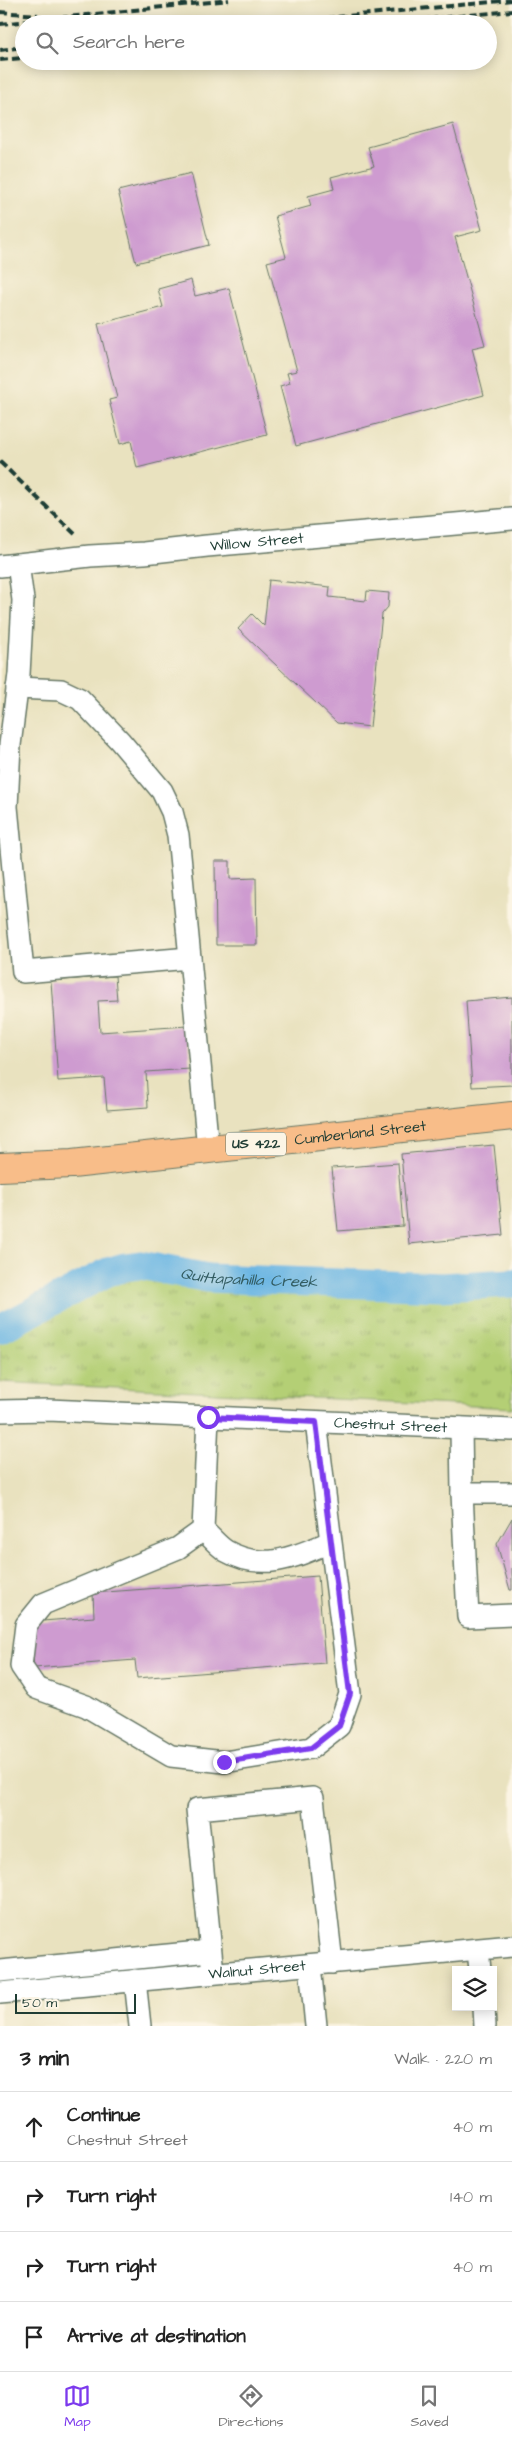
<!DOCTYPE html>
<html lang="en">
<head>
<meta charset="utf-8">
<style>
  :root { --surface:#fff; --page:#f2f2f2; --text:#222; --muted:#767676; --line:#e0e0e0; --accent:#7c3aed }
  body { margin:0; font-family:"Architects Daughter",sans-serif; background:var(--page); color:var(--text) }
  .controls { position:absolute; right:15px; bottom:15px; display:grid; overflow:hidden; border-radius:0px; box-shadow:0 2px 12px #0003 }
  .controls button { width:45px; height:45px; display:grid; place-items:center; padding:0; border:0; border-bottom:1px solid var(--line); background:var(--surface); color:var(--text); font:25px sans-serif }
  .scale { position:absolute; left:15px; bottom:12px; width:121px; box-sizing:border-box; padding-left:5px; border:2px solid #1f3d34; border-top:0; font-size:14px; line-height:18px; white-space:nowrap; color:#1f3d34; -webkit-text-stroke:4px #fcf5e5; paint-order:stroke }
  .stop { position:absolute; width:15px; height:15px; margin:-11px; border:4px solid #7c3aed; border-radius:50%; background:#fff }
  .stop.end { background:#7c3aed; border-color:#fff; box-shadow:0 1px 5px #0008 }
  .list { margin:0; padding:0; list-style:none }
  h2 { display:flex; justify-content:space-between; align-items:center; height:65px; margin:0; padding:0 20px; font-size:21px }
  h2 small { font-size:16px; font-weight:400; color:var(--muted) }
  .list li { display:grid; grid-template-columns:32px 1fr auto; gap:15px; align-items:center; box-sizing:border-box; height:70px; padding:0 20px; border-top:1px solid var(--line) }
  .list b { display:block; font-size:19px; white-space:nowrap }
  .list p { margin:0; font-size:16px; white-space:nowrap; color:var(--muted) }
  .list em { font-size:16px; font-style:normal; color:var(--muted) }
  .icon { flex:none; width:28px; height:28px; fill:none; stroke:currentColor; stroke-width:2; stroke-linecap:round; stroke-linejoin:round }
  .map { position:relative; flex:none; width:512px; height:2026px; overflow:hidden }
  .search { position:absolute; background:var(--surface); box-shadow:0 2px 12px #0003; left:15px; right:15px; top:15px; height:55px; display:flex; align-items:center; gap:12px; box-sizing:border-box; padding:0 18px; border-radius:28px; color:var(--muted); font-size:19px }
  .sheet { height:345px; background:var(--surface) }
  nav { display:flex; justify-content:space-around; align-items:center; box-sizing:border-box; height:70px; border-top:1px solid var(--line); background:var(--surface); font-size:14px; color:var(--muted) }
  nav a { display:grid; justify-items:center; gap:2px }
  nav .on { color:var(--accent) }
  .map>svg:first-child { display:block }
  .grass { fill:url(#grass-tufts); stroke:#6a8654 }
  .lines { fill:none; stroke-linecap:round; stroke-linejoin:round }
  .river { stroke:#69b5e3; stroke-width:29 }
  .building { fill:#ce9bd0 }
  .minor-casing { stroke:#667765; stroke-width:24 }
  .highway-casing { stroke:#667765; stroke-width:30 }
  .minor { stroke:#fff; stroke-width:21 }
  .highway { stroke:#f8bd89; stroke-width:28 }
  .rail { stroke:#1f3d34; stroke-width:4; stroke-dasharray:8 4; stroke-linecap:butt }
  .route { stroke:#7c3aed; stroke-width:6 }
  .labels { text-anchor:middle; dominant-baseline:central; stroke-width:4; stroke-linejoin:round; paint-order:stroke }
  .shield { fill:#fcf5e5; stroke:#617469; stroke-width:1 }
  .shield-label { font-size:14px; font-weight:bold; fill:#1f3d34 }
  .street-label { font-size:15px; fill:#1f3d34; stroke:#fcf5e5 }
  .water-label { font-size:16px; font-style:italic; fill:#325b60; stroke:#fcf5e5 }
</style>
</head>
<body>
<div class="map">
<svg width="512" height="2026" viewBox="0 0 512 2026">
  <defs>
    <pattern id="grass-tufts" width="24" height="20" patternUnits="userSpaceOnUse" patternTransform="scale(1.25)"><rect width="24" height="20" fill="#b4cf75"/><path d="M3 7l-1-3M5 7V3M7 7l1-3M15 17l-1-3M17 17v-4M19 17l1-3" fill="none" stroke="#92a961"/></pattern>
  </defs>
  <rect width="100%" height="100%" fill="#fcf5e5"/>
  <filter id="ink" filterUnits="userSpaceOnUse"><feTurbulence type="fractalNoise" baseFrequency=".02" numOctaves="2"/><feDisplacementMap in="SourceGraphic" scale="10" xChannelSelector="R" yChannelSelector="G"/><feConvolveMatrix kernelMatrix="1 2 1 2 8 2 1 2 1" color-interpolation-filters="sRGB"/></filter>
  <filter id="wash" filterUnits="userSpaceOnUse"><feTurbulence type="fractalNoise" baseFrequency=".0096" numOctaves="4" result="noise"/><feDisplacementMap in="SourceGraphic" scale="20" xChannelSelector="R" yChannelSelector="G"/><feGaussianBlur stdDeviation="1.12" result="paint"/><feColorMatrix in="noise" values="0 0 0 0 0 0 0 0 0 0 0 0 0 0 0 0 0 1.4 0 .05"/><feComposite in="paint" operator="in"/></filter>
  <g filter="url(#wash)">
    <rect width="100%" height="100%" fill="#e9e2bf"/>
    <path class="grass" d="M136,1275l72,13 242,9 62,-5v116l-512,-26v-44l118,-60z"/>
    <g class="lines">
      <path class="river" id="s1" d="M0,1329l108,-57 17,-5 15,-2 68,13 233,9 71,-4"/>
    </g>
    <g id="blocks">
      <path class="building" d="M453,124l29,106 -27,7 30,108 -13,3 12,47 -188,51 -16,-60 10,-3 -3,-10 10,-2 -30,-109 19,-5 -11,-41 36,-10 -3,-10 26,-7 -3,-12 43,-11 -6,-19z
        M191,173l18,72 -73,18 -18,-72z
        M191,280l4,16 34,-8 38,147 -130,33 -6,-27 -11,3 -11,-44 8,-2 -19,-74 65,-17 -5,-18z
        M269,580l61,7 -1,10 37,4 1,-10 22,2 -1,14 -6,7 -12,113 -33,-4 -99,-94 14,-15 12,12z
        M215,861h15v18l26,-1 1,67h-41z
        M115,976l2,24 -19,1 2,31 87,-6 3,43 -44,3 2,35 -41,3 -3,-32 -46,3 -7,-100z
        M512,997v88l-40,2 -6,-86z
        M494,1145l9,90 -94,9 -8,-90z
        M398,1163l5,63 -65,5 -6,-63z
        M512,1518v72h-2l-13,-46z
        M318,1576l7,87 -188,15 -2,-18 -101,8 -4,-46 64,-5 -1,-24z"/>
    </g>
  </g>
  <g filter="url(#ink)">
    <use href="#blocks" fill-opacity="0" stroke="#667765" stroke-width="1"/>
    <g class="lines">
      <g class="minor-casing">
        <g id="minor">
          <path d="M18,564l5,36 -4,74 -9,71 -3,62 16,165 167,-14 18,191"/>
          <path id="s2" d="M0,566l90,-10 54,-3 63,-7 305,-27"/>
          <path d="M17,688l44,2 19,9 40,42 42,50 10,21 6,23 12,123"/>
          <path id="s3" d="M0,1411l48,-1 464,20"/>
          <path d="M208,1417l-5,113 -25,18 -135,56 -17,21 -5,41 15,22 50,18 85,50 53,6 87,-14 28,-22 11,-32 -34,-272"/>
          <path d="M461,1428l1,65h50"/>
          <path d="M462,1493l6,124 44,-2"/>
          <path d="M203,1530c7,6 15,16 23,21 37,21 69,6 104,-9"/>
          <path d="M478,1950l2,20"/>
          <path d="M310,1965l6,61"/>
          <path d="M0,1971l210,-20"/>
          <path d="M213,1973l-16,-164 116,-11 19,165"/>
          <path d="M135,1980l5,46"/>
          <path id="s4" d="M0,1993l512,-47"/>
          <path d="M484,2007l1,19"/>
        </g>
      </g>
      <g class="highway-casing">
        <g id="highway">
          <path id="s5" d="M0,1167l72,-3 440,-48"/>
        </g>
      </g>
      <use href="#minor" class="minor"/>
      <use href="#highway" class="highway"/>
      <path class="rail" d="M0,12l38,3
        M0,24l229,-24
        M266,24l246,-24
        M374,24l138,-13
        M0,50l24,-3
        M0,60l24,-2
        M0,462l75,72"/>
    </g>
  </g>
  <g class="lines" filter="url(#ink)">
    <path class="route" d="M208,1417l108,5 34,272 -11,32 -28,22 -87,14"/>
  </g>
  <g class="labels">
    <rect class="shield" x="226" y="1132.5" width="60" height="23" rx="4"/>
    <g class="shield-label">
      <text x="256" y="1144">US 422</text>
    </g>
    <g class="street-label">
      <text stroke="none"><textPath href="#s2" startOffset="258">Willow Street</textPath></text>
      <text stroke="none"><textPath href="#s5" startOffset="362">Cumberland Street</textPath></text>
      <text stroke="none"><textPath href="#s3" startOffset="391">Chestnut Street</textPath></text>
      <text stroke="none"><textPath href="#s4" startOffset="258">Walnut Street</textPath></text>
    </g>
    <g class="water-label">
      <text stroke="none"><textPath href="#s1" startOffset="265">Quittapahilla Creek</textPath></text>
    </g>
  </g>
</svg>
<div class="controls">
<button><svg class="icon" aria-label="layers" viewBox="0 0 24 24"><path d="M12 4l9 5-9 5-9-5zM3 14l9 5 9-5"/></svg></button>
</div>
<div class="scale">50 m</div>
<div class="stop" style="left:208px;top:1417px"></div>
<div class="stop end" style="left:224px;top:1762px"></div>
<div class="search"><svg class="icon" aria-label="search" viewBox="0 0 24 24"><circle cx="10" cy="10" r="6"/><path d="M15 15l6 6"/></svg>Search here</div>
</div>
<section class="sheet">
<h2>3 min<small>Walk · 220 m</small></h2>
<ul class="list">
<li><svg class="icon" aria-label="ahead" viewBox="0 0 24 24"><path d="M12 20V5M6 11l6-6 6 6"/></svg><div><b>Continue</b><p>Chestnut Street</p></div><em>40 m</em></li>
<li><svg class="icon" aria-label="right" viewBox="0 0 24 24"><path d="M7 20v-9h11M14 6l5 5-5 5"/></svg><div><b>Turn right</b></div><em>140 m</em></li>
<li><svg class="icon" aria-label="right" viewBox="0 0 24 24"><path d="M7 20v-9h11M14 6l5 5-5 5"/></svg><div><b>Turn right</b></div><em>40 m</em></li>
<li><svg class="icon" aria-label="arrive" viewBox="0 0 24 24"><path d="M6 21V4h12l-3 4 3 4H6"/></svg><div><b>Arrive at destination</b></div></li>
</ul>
</section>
<nav>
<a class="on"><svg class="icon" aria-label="map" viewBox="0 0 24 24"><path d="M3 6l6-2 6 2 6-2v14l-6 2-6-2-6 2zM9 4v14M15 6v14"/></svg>Map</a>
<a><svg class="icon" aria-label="directions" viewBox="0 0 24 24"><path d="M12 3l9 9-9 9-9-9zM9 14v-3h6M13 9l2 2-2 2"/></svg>Directions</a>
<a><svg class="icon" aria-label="saved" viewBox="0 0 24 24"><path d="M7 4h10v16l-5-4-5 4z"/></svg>Saved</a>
</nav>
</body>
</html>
